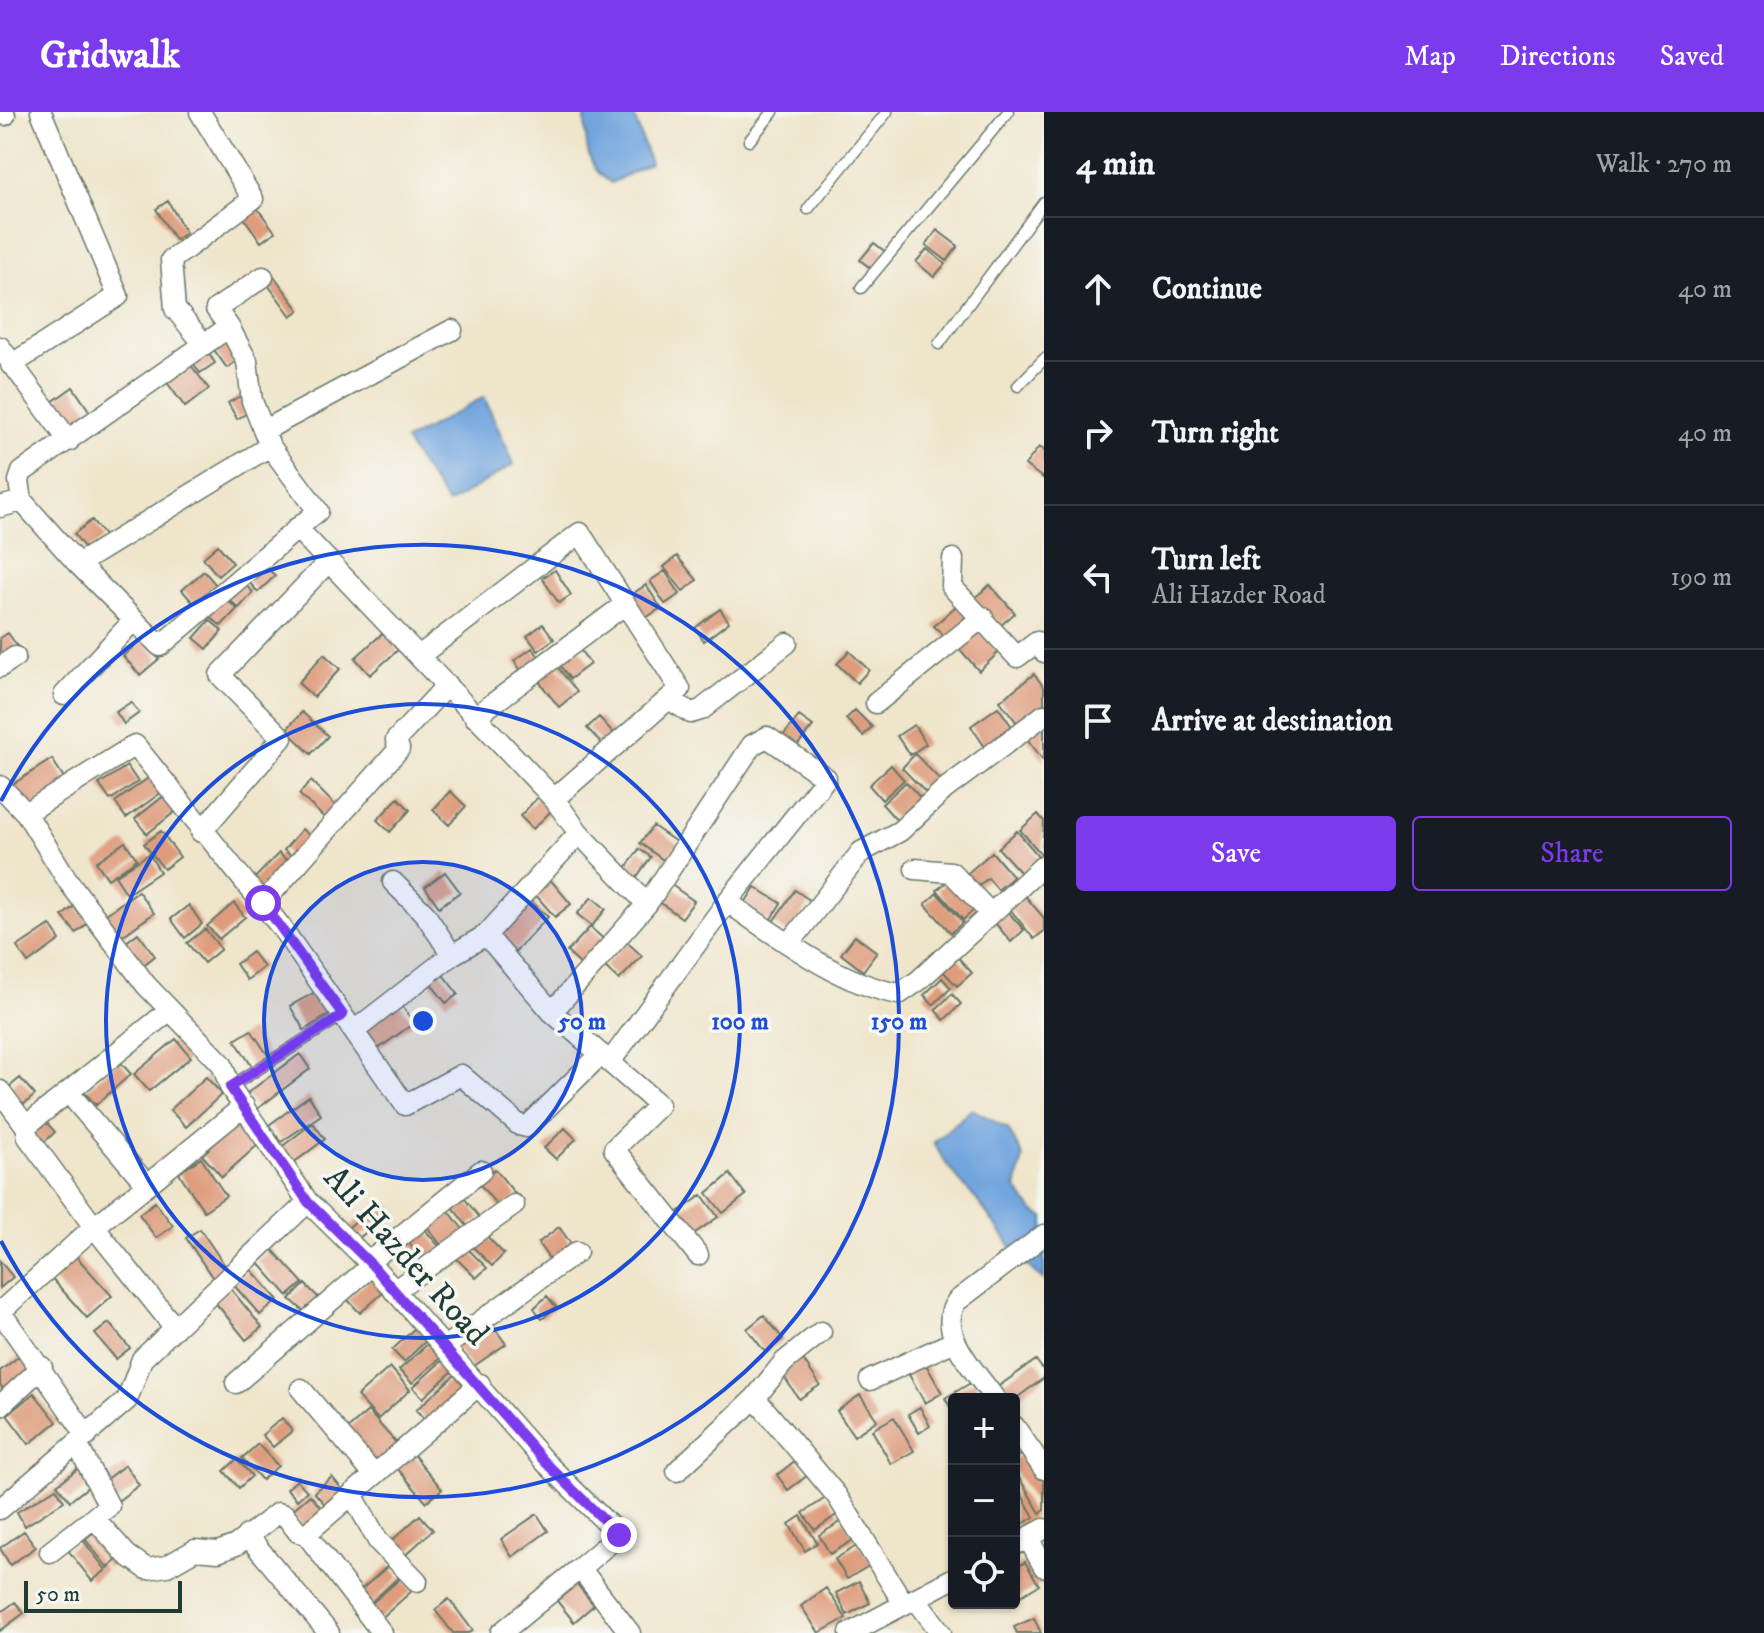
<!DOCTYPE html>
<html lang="en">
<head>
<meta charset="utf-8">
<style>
  :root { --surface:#171b24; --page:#20242c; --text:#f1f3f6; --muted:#9ea1a6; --line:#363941; --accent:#7c3aed }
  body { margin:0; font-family:"IM FELL DW Pica",serif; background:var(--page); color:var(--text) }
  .controls { position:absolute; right:24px; bottom:24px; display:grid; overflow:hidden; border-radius:8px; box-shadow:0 2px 6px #0004 }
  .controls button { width:72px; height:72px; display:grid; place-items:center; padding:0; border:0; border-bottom:2px solid var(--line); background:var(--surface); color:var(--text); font:40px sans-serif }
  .scale { position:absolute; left:24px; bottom:20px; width:158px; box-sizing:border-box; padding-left:8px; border:4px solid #1f3d34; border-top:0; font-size:22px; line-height:28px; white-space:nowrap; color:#1f3d34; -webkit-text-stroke:6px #f6f6f2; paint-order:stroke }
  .stop { position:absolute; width:24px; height:24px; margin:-18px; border:6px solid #7c3aed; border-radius:50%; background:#fff }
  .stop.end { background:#7c3aed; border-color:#fff; box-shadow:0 2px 8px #0008 }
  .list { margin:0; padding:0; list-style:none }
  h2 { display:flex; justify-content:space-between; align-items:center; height:104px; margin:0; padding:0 32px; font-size:34px }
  h2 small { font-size:26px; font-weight:400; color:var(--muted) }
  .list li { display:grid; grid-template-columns:52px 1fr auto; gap:24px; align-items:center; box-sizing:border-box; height:144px; padding:0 32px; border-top:2px solid var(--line) }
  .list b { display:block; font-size:30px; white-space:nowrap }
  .list p { margin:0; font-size:26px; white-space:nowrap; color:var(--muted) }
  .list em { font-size:26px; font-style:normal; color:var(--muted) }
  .actions { display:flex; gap:16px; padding:24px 32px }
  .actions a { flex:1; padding:18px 0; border:2px solid var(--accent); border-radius:8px; text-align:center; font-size:28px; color:var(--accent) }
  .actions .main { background:var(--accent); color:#fff }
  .icon { flex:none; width:44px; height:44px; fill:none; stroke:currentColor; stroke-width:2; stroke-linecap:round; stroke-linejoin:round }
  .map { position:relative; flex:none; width:1044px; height:1521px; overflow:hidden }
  header { display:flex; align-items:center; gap:48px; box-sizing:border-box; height:112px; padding:0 40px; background:var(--accent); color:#fff }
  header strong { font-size:38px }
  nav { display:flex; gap:44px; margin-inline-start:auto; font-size:28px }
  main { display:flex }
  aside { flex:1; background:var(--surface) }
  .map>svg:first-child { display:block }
  .water { fill:#72a5de; stroke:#487189; stroke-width:2 }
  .building { fill:#de9c7d }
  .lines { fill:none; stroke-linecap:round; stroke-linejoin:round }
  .service-casing { stroke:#687869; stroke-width:13 }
  .minor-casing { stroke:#687869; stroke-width:23 }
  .service { stroke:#fff; stroke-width:10 }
  .minor { stroke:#fff; stroke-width:20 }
  .route { stroke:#7c3aed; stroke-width:10 }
  .ring { fill:none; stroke:#1d4ed8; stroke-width:4 }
  .labels { text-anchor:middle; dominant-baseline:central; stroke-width:7; stroke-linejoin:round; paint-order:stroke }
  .street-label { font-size:34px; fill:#1f3d34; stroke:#f6f6f2 }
  .centre { fill:#1d4ed8; stroke:#f6f6f2; stroke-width:4 }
  .ring-label { font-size:24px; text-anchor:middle; font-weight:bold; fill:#1d4ed8; stroke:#f6f6f2; stroke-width:7; stroke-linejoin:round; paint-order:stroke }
</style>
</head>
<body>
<header>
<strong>Gridwalk</strong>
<nav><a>Map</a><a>Directions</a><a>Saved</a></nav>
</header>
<main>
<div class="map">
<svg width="1044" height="1521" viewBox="0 0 1044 1521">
  <rect width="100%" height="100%" fill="#f6f6f2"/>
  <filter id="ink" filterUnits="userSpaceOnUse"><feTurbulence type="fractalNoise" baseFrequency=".0125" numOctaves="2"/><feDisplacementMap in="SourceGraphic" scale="16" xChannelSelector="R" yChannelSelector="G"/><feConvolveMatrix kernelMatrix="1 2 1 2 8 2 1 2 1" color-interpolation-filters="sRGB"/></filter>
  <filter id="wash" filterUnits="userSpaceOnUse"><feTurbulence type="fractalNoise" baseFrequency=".006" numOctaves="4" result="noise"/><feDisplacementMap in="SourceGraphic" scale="32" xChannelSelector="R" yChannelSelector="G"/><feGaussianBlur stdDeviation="1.8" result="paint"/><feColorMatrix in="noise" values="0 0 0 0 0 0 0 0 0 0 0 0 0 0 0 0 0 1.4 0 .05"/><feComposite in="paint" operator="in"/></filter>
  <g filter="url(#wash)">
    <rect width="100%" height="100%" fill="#efe5cb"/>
    <path class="water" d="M594,0l39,1 17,50 -39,20c-25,-16 -25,-37 -26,-65z
      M484,285l30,67 -66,40 -43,-63z
      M972,997l36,20 15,28 -7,31 18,24 10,5v63c-29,-21 -43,-50 -65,-77 -20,-24 -31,-32 -45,-61z"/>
    <g id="blocks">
      <path class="building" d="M168,89l18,32 -11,7 -19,-31z
        M255,93l20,27 -14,10 -19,-27z
        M937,118l21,16 -11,15 -21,-16z
        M874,131l13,10 -14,17 -13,-10z
        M927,137l18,15 -11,13 -18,-15z
        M273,163l26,35 -8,6 -26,-35z
        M226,224l16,21 -15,11 -15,-21z
        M207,239l8,12 -15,10 -8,-12z
        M190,252l19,25 -24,18 -19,-26z
        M73,275l19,28 -21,14 -19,-27z
        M242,283l9,16 -14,8 -9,-16z
        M1039,335l5,3v29l-19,-14z
        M92,408l13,17 -18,14 -13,-17z
        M218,433l15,18 -15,13 -15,-18z
        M677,444l20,24 -14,11 -19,-24z
        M261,449l14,15 -17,16 -14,-15z
        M555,458l16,25 -12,8 -17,-25z
        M204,459l18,21 -22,19 -18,-21z
        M665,459l15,23 -15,10 -15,-23z
        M240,468l13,12 -14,16 -13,-11z
        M646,473l15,23 -17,11 -15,-23z
        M990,473l25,28 -16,14 -26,-28z
        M222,483l15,14 -16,17 -15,-13z
        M957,493l13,13 -22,22 -14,-14z
        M720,497l9,13 -25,19 -9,-13z
        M210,508l12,11 -15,18 -13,-11z
        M543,512l11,15 -16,12 -11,-15z
        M976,515l23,25 -20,19 -23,-26z
        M8,521l10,14 -18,13v-22z
        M383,521l15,17 -28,25 -15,-17z
        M142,527l17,20 -19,16 -17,-19z
        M532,536l12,15 -18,14 -12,-16z
        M579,536l11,16 -20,15 -11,-15z
        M849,539l20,19 -12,13 -20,-19z
        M324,542l16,15 -26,28 -16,-14z
        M556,553l21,27 -18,15 -22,-28z
        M1034,562l10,13v22l-23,19 -21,-27z
        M131,590l8,11 -15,11 -8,-12z
        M998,595l17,24 -28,19 -16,-24z
        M855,598l17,17 -9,9 -17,-17z
        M302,600l26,24 -17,18 -25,-24z
        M799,604l14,10 -21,26 -13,-11z
        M599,605l18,20 -11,11 -19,-20z
        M1044,610v39l-19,-25z
        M914,613l12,19 -16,11 -13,-19z
        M915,642l30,31 -14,13 -29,-30z
        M52,647l16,25 -42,27 -16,-25z
        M891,653l13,15 -22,20 -13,-15z
        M127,654l11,16 -28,18 -11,-16z
        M151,664l11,16 -36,26 -11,-16z
        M311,669l29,29 -11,12 -30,-28z
        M906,670l18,20 -24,22 -18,-20z
        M450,679l16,15 -17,19 -16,-15z
        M165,683l12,15 -30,24 -12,-15z
        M540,683l14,13 -21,21 -13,-13z
        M398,686l12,12 -20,22 -13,-12z
        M1038,702l6,7 -2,34 -22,-25z
        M653,714l26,18 -13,18 -26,-19z
        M302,717l11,10 -18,20 -11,-9z
        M161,719l19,26 -16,12 -20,-25z
        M1017,719l23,27 -18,16 -24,-26z
        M125,730l12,17 -29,20 -12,-17z
        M639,737l12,8 -18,25 -11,-8z
        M992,740l21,25 -15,13 -10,-12 -15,13 -11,-13z
        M279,741l11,11 -30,29 -10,-10z
        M149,742l11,18 -33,22 -12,-18z
        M445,760l15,20 -21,15 -14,-20z
        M549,766l22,26 -16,13 -22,-25z
        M950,767l26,29 -13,12 -26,-30z
        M670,772l24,17 -12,17 -24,-17z
        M755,775l26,16 -12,19 -26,-16z
        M795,778l16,11 -22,33 -17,-11z
        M138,779l16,22 -33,24 -16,-22z
        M1021,779l23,27v13l-10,8 -28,-35z
        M937,781l26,29 -12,11 -26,-29z
        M527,785l21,20 -37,39 -21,-20z
        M592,785l14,12 -14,17 -15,-12z
        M234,791l11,14 -26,22 -12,-13z
        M76,793l13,17 -13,11 -14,-17z
        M189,793l13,19 -17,14 -14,-19z
        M1004,795l20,23 -13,12 -20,-24z
        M50,813l10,15 -32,23 -11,-16z
        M590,815l17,15 -23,26 -17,-16z
        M205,817l16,20 -17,14 -17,-20z
        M138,821l17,23 -18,14 -17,-23z
        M855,824l22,16 -14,19 -22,-17z
        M627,830l15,14 -23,24 -15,-14z
        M252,840l12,15 -17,13 -11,-16z
        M954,841l18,20 -15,13 -18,-19z
        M440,859l18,23 -12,9 -18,-23z
        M942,866l9,10 -18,17 -9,-10z
        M317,879l13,23 -26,16 -14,-24z
        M952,882l9,10 -17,16 -9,-10z
        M399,890l15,21 -39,28 -14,-21z
        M251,918l20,30 -16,11 -20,-31z
        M176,927l15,18 -42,34 -15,-17z
        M300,942l10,15 -53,40 -11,-15z
        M119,949l12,13 -35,31 -12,-13z
        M206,965l16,17 -36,33 -16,-17z
        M20,966l15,17 -12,10 -15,-17z
        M309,984l12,19 -40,27 -12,-17z
        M241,1008l20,22 -39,35 -20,-22z
        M45,1009l10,11 -14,13 -11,-12z
        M313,1011l12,16 -33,25 -12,-16z
        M565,1016l11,11 -20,20 -12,-11z
        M201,1046l25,38 -22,15 -25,-38z
        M495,1057l22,27 -17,13 -22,-27z
        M730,1062l16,21 -23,18 -16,-20z
        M461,1082l19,24 -12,9 -19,-24z
        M702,1083l16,22 -26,18 -15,-22z
        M155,1090l18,24 -17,12 -17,-24z
        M379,1091l9,11 -35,29 -9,-12z
        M446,1095l19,25 -21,17 -19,-25z
        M421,1113l22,26 -16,13 -22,-25z
        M559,1115l13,18 -22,15 -12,-17z
        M200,1117l30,44 -14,10 -30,-45z
        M482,1119l22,23 -12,12 -23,-23z
        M465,1134l22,22 -11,10 -22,-22z
        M271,1136l32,35 -15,13 -31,-35z
        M73,1141l39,43 -25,22 -38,-43z
        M0,1149l13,16 -13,11z
        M250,1156l28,32 -18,15 -28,-32z
        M371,1166l13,14 -24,21 -13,-14z
        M305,1172l18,18 -14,14 -19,-17z
        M230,1176l32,39 -16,13 -31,-38z
        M547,1184l9,11 -14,12 -8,-11z
        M764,1203l19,24 -17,14 -19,-24z
        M488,1207l18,25 -35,24 -17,-24z
        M109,1211l21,25 -14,11 -21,-25z
        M418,1213l11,13 -25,24 -12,-12z
        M431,1229l13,14 -32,28 -13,-13z
        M22,1242l12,15 -28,23 -6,-7v-14z
        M446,1245l10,11 -33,30 -10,-11z
        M802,1246l18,27 -21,14 -18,-27z
        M1036,1248l8,11v7l-29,21h-12l-7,-11z
        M924,1249l18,32 -17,10 -18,-32z
        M390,1255l20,23 -32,29 -21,-23z
        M457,1261l11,13 -41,36 -11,-12z
        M974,1269l11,18h-31v15l-9,-16z
        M34,1281l23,29 -28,22 -22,-29z
        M860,1283l17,25 -23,16 -17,-25z
        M920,1295l10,19 -11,7 -11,-19z
        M368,1299l30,34 -23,22 -31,-35z
        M894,1305l20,34 -23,13 -19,-34z
        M282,1306l10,13 -19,16 -11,-12z
        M258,1332l20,22 -16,14 -20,-22z
        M1026,1340l18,30v28l-4,3 -26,-44v-10z
        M413,1342l29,35 -16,13 -29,-34z
        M237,1347l15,17 -13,12 -15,-17z
        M796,1348l12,15 -20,15 -11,-15z
        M125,1353l14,20 -24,18 -14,-20z
        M80,1355l13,16 -23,18 -13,-16z
        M332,1365l14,17 -18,14 -14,-16z
        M297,1368l10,11 -10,9 -10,-11z
        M1014,1369l20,36 -16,10 -4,-8z
        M56,1376l8,13 -39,25 -8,-14z
        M310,1383l14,16 -20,17 -14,-16z
        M827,1385l12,16 -24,17 -12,-17z
        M537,1402l11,17 -36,26 -11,-18z
        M420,1403l13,15 -33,30 -13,-15z
        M801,1404l16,27 -12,8 -16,-27z
        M844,1408l11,19 -25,15 -11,-19z
        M97,1418l22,28 -11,10 -23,-29z
        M24,1419l12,16 -26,18 -10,-17z
        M82,1427l24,31 -14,11 -24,-31z
        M860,1432l12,20 -25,15 -12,-20z
        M1025,1450l14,23 -25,15v-31z
        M389,1453l10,12 -34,31 -11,-12z
        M402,1465l11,13 -36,32 -12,-13z
        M573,1467l21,26 -20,17 -21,-26z
        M859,1469l11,22 -23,12 -11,-22z
        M826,1476l20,30 -27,15 -18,-27z
        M449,1487l24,32 -4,2h-16l-18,-23z
        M15,1490l9,11 -24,18v-18z
        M1034,1506l7,15h-24l-3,-6z"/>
    </g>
  </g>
  <g filter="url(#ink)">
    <use href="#blocks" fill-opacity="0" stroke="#687869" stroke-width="2"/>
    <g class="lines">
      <g class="service-casing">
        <path id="service" d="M749,29l24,-29
          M808,97l79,-97
          M861,176l147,-176
          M939,232l105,-142
          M1018,274l26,-27
          M230,975l113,-72"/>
      </g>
      <g class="minor-casing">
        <path id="minor" d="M2,0l3,3
          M200,0l53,87 -82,61 4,49 29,35
          M229,215l-13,-18 47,-32
          M0,235l69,94
          M11,253l107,-69 -77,-184
          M265,318l187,-100
          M0,395l22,-6 -3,-20 3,-9 207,-145 18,34 5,40 18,45 48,65 -158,135 -82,-82 -56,-63
          M297,416l257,271 25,34
          M953,447l-1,28 65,70 20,-15 7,10
          M78,452l192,-118
          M419,544l161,-123 100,156 -126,110
          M0,555l15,-10
          M64,583l70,-75
          M669,587l22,14 10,-3 86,-67
          M876,591l107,-86
          M475,605l149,-112
          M0,674l26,27 42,68 78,104 76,79 8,23 78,115 64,63 173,197 74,73 -39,33 50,65
          M26,701l109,-68 146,182 124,178 56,-30 58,50 8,2 74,-73
          M201,720l81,-94 -62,-63 109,-114
          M915,757l36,3 40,42
          M393,770l32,32 27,41
          M727,790c52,35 110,81 172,92l19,-13 126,-116
          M263,791l136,-154 -3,-9 51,-55
          M486,823l66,77 107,93 -45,44 84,106
          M789,832l72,-92 39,-21 45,-42 99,-74
          M552,900l95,-108 105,-159 15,-8 59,41 -99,124 -117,160
          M354,919l98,-76 34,-20 93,-102 68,71
          M0,979l26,35 144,-116
          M26,1014l2,11 66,90 81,101
          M147,1073l97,-79
          M369,1150l112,-91
          M394,1179l120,-86
          M0,1199l87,125
          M0,1200l94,-85 53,-42 -79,-93
          M446,1234l131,-94
          M870,1268l85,-39
          M236,1271l136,-118
          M301,1277l73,86
          M755,1286l82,98 67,108
          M995,1287c-17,-25 -61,-68 -38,-98l87,-66
          M0,1294l42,-39
          M1014,1314l30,43
          M677,1359l78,-73 29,-36 37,-30
          M352,1382l26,47 39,40
          M0,1397l127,-109 15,-41 166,-157
          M94,1406l33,37 20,14 20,-3 28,-16 23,2 18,-7 42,-32 7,2 13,17 8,2 174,-150
          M306,1422l76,99
          M247,1423l82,98
          M1028,1426l16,29
          M1014,1433l30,-16
          M50,1440l59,-46 -32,-62
          M916,1487l25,34
          M501,1521l79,-65
          M850,1521l104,-55"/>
      </g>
      <use href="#service" class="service"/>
      <use href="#minor" class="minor"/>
    </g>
  </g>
  <g class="lines" filter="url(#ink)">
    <path class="route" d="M263,791l80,112 -113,72 78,115 64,63 173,197 74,73"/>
  </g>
  <circle cx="423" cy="909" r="159" fill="#1d4ed8" fill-opacity=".12"/>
  <g class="ring">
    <circle cx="423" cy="909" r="159"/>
    <circle cx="423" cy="909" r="317"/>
    <path d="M1 689A476 476 0 1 1 1 1129"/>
  </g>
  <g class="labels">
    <g class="street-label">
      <text transform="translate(406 1144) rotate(48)">Ali Hazder Road</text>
    </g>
  </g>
  <circle cx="423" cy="909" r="12" class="centre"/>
  <g class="ring-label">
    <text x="582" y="917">50 m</text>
    <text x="740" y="917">100 m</text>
    <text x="899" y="917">150 m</text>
  </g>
</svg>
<div class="controls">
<button>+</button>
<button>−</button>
<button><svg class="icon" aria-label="locate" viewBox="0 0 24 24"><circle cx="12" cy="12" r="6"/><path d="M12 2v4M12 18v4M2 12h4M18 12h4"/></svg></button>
</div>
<div class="scale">50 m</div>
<div class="stop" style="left:263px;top:791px"></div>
<div class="stop end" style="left:619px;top:1423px"></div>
</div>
<aside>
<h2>4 min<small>Walk · 270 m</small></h2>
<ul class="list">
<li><svg class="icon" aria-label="ahead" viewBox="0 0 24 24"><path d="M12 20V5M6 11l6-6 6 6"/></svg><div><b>Continue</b></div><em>40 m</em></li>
<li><svg class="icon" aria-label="right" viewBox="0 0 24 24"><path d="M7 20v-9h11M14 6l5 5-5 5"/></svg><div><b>Turn right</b></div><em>40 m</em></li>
<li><svg class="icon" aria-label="left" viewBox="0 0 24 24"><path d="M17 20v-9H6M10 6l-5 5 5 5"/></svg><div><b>Turn left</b><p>Ali Hazder Road</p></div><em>190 m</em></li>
<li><svg class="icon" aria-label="arrive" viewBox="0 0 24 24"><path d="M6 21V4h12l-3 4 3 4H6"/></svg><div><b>Arrive at destination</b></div></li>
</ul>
<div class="actions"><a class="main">Save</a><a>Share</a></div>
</aside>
</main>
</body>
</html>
